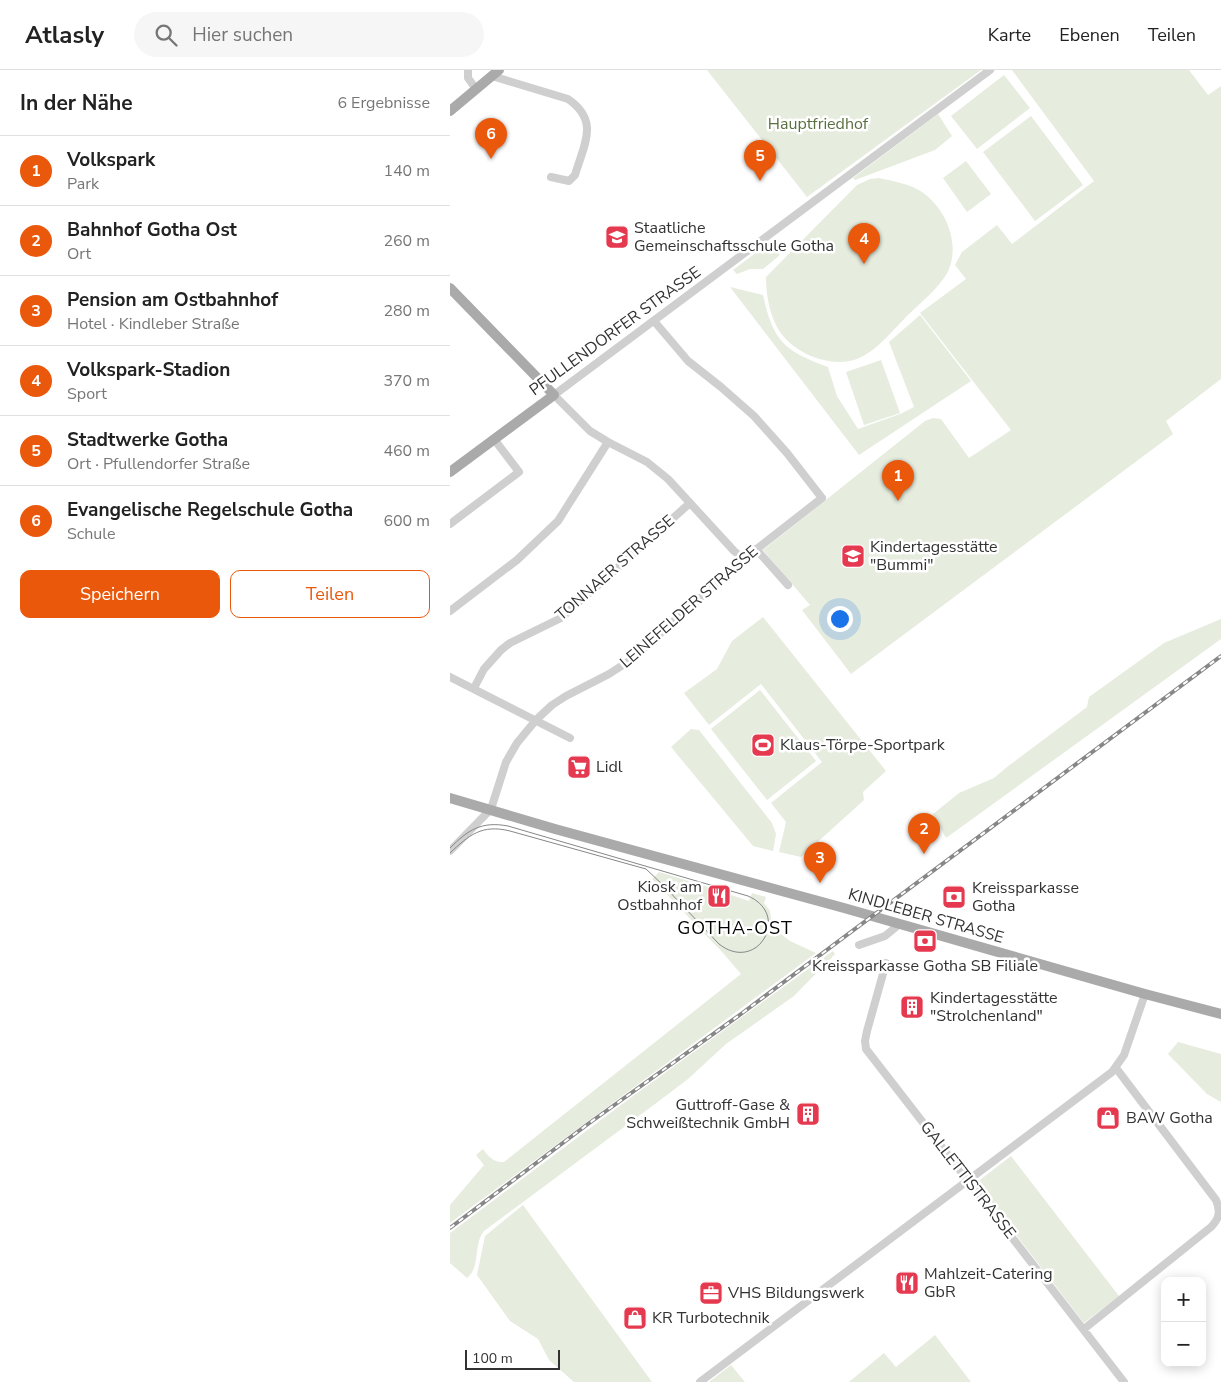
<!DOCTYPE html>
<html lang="de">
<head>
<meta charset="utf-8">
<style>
  :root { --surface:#fff; --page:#f6f6f6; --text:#222; --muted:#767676; --line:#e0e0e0; --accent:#ea580c }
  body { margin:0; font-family:"Nunito Sans",sans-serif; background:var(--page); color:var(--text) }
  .controls { position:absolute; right:15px; bottom:15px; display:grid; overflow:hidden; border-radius:10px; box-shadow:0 2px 12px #0003 }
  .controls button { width:45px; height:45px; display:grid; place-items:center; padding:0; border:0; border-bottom:1px solid var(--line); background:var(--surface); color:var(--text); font:25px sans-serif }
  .scale { position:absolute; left:15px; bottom:12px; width:95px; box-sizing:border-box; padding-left:5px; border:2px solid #323232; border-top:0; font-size:14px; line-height:18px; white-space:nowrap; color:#323232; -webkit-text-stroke:4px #fff; paint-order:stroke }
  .you { position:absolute; left:389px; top:548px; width:18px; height:18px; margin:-12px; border:4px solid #fff; border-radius:50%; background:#1a73e8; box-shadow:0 0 0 8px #1a73e833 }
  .badge { display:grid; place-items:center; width:32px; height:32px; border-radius:50%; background:var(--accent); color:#fff; font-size:16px; font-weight:700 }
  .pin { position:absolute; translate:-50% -41px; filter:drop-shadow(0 1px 2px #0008) }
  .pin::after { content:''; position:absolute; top:26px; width:18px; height:15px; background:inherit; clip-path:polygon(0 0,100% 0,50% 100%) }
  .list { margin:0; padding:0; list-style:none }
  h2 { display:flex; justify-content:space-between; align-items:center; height:65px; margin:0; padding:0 20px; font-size:21px }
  h2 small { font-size:16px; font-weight:400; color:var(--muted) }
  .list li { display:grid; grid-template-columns:32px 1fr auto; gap:15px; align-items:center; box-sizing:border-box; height:70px; padding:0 20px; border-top:1px solid var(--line) }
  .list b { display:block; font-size:19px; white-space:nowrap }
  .list p { margin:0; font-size:16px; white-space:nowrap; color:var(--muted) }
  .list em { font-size:16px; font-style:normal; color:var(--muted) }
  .actions { display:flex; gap:10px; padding:15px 20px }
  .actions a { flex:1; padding:11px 0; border:1px solid var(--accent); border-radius:10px; text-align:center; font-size:18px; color:var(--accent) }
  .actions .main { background:var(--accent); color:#fff }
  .icon { flex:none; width:28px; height:28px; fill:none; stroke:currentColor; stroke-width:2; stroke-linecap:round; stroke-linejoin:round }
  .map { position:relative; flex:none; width:771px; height:1312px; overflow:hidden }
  header { display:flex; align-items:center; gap:30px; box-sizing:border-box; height:70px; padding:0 25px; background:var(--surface); border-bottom:1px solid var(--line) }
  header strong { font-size:24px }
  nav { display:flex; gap:28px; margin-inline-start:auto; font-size:18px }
  .search { width:350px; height:45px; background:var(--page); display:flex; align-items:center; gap:12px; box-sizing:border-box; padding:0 18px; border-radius:28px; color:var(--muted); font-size:19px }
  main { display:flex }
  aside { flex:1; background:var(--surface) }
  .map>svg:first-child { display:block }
  .green { fill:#e6ecde }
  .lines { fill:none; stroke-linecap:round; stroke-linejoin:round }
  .minor { stroke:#cfcfcf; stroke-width:8 }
  .major { stroke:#aaa; stroke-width:10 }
  .tram { stroke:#878787; stroke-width:1 }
  .rail-casing { stroke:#878787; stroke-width:4 }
  .rail { stroke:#fff; stroke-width:2; stroke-dasharray:5.5; stroke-linecap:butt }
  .labels { text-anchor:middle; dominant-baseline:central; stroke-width:5; stroke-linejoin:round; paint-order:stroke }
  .park-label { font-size:16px; fill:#586f3f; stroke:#fff }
  .poi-label { font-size:16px; fill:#323232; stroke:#fff; text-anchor:start }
  .street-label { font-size:16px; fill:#323232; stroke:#fff }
  .neighbourhood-label { font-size:18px; letter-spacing:1px; fill:#000; stroke:#fff }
</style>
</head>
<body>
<header>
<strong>Atlasly</strong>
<div class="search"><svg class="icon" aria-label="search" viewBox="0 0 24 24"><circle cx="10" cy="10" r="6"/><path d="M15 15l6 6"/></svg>Hier suchen</div>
<nav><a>Karte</a><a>Ebenen</a><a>Teilen</a></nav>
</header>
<main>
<aside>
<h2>In der Nähe<small>6 Ergebnisse</small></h2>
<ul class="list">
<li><span class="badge">1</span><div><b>Volkspark</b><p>Park</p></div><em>140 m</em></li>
<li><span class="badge">2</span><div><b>Bahnhof Gotha Ost</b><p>Ort</p></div><em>260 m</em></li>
<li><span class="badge">3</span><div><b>Pension am Ostbahnhof</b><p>Hotel · Kindleber Straße</p></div><em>280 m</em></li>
<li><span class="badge">4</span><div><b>Volkspark-Stadion</b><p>Sport</p></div><em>370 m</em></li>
<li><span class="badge">5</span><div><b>Stadtwerke Gotha</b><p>Ort · Pfullendorfer Straße</p></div><em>460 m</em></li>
<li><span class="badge">6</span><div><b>Evangelische Regelschule Gotha</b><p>Schule</p></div><em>600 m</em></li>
</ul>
<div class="actions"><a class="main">Speichern</a><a>Teilen</a></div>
</aside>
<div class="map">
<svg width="771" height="1312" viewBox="0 0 771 1312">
  <rect width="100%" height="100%" fill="#fff"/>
  <path class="green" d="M257,0h274l-174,127z
    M562,0h177l19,25 13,-9v293l-55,42 7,13 -322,240 -49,-64 8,-5 -47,-55 162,-129 8,-3 8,1 28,39 42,-28 -91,-117 46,-34 -11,-14 7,-13 35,-27 15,19 82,-63z
    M554,5l26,33 -53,41 -26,-33z
    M488,44l14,22 -17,14 -80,30 -2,-2z
    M581,46l52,69 -48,36 -52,-69z
    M516,91l25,33 -24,18 -24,-34z
    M429,108c14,3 31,6 43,14 23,16 38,49 27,77 -7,17 -30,35 -43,48 -14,14 -29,34 -49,42 -28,10 -68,-7 -81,-34 -7,-14 -10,-32 -10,-48l91,-92 13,-6z
    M319,173l11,12 -17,14h-13l-13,5 -4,-4z
    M280,217l33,8c10,46 21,56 65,72l9,29 21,33 42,-15 14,-7 -25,-65 31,-27 51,66 -112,74z
    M431,290l19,53 -36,12 -18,-53z
    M313,547l123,154 -23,21 1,8 -63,57 -22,-5 7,-30 -15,-19 51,-41 -61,-78 -52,41 -25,-32 33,-24 15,-28z
    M771,549v20l-275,199 -13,-24 26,-21 35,-15 13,-11 80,-60 2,-10 75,-54z
    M310,620l56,71 -49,39 -56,-71z
    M241,659l8,1 73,93 4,11 -3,17 -20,-5 -82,-99z
    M209,802l56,17 -1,8 9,3 2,-7 24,8 3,-8 14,4 -2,6 6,8 2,16 18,14 26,12 -366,270v-18l34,-40 -8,-10 7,-6c6,8 11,14 21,13l237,-188 -18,-21 -71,-74z
    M383,881l2,3 -41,42 -68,48 -38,35 -29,22 -175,130c-11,13 -3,36 -17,47l-17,-15v-30l179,-134z
    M728,972l43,12v48l-14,-8 -39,-40z
    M561,1086l108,140 -35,27 -108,-140z
    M73,1135l129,177h-78l-25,-22 -11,-21 -28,-18 -33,-46 8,-39z
    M485,1265l36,47h-122l35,-29 12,14z
    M281,1295l14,17h-36z"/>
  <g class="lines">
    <path class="minor" d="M18,0v8l8,11
      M42,6l76,23c32,22 16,45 7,76l-6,6 -18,-4
      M0,454l69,-52 -25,-33
      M306,479l32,36
      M294,489l-10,-8 -66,-72 -21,-17 -39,-20 -18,-11 -36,-36 436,-325
      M0,541l67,-51 41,-39 50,-79
      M0,607l120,61
      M24,618l10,-19 17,-19 9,-7 51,-25 129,-115
      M0,781l41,-42 15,-47 11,-19 19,-23 16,-15 14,-9 43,-22 20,-13 115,-102 78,-61 -35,-45 -33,-37 -33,-29 -33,-26 -34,-40
      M409,875l26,-9 11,-9
      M436,893l-19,68 -2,10 1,8 258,333
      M634,1259l127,-102c8,-8 10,-15 5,-27l-100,-132
      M250,1312l412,-310 12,-17 21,-61"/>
    <path class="major" d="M0,41l49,-41
      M0,218l104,107 -104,77
      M0,728l105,31 289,79 301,86 76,20"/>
    <path class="tram" d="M0,778c18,-18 31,-27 58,-22l240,70c44,19 9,78 -29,48l-55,-58 -18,-17 -136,-38c-28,-7 -41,4 -60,22"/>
    <g class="rail-casing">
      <path id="rail" d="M0,1158l138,-104 153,-110 480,-358"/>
    </g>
    <use href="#rail" class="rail"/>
  </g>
  <defs>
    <g id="school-square" transform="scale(1.25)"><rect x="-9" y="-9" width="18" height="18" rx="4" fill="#e5394f" stroke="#fff"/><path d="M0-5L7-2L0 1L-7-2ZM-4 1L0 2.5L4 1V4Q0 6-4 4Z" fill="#fff"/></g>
    <g id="stadium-square" transform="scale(1.25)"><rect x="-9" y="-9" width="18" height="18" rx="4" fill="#e5394f" stroke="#fff"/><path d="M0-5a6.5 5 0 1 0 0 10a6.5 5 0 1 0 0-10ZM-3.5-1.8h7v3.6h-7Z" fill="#fff"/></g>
    <g id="supermarket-square" transform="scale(1.25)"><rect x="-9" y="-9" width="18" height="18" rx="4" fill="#e5394f" stroke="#fff"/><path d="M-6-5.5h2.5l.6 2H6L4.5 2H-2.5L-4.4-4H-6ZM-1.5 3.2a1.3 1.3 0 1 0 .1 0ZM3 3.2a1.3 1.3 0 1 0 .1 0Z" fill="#fff"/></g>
    <g id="restaurant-square" transform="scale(1.25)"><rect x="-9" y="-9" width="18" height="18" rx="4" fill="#e5394f" stroke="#fff"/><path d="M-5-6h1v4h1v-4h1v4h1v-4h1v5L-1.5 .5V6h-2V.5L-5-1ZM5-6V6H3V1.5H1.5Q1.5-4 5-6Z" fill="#fff"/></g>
    <g id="bank-square" transform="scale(1.25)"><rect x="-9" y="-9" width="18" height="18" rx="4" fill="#e5394f" stroke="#fff"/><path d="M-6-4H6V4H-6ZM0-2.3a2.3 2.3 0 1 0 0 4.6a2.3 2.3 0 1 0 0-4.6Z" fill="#fff"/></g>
    <g id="building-square" transform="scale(1.25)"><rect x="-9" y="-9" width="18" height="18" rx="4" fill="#e5394f" stroke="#fff"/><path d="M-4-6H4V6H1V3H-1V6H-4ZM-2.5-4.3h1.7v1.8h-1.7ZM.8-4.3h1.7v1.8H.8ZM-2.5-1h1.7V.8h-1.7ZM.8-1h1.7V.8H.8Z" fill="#fff"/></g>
    <g id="shop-square" transform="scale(1.25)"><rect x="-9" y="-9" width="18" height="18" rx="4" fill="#e5394f" stroke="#fff"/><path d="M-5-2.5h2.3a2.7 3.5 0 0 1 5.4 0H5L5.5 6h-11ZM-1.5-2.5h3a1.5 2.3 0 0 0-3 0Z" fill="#fff"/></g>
    <g id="office-square" transform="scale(1.25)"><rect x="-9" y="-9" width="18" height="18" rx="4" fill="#e5394f" stroke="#fff"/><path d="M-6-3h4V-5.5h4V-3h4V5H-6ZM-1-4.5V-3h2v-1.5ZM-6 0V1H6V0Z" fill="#fff"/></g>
  </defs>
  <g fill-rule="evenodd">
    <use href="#school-square" x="167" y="167"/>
    <use href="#school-square" x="403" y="486"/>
    <use href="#stadium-square" x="313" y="675"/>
    <use href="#supermarket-square" x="129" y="697"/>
    <use href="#restaurant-square" x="269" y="826"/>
    <use href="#bank-square" x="504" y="827"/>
    <use href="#bank-square" x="475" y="871"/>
    <use href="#building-square" x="462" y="937"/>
    <use href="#building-square" x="358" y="1044"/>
    <use href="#shop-square" x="658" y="1048"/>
    <use href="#restaurant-square" x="457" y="1213"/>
    <use href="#office-square" x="261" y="1223"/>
    <use href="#shop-square" x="185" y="1248"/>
  </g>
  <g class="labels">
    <g class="park-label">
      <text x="368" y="54">Hauptfriedhof</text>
    </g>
    <g class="poi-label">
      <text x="184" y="158">Staatliche<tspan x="184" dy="18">Gemeinschaftsschule Gotha</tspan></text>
      <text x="420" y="477">Kindertagesstätte<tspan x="420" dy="18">"Bummi"</tspan></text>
      <text x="330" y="675">Klaus-Törpe-Sportpark</text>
      <text x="146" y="697">Lidl</text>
      <text x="252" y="817" text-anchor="end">Kiosk am<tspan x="252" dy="18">Ostbahnhof</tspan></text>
      <text x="522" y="818">Kreissparkasse<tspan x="522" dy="18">Gotha</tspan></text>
      <text x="475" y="896" text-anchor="middle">Kreissparkasse Gotha SB Filiale</text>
      <text x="480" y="928">Kindertagesstätte<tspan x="480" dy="18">"Strolchenland"</tspan></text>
      <text x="340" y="1035" text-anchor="end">Guttroff-Gase &amp;<tspan x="340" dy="18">Schweißtechnik GmbH</tspan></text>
      <text x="676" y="1048">BAW Gotha</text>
      <text x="474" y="1204">Mahlzeit-Catering<tspan x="474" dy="18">GbR</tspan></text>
      <text x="278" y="1223">VHS Bildungswerk</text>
      <text x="202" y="1248">KR Turbotechnik</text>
    </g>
    <g class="street-label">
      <text transform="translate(165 261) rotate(-36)">PFULLENDORFER STRASSE</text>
      <text transform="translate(165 498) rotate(-41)">TONNAER STRASSE</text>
      <text transform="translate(239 537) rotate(-41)">LEINEFELDER STRASSE</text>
      <text transform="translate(476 846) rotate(16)">KINDLEBER STRASSE</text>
      <text transform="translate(518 1110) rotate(52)">GALLETTISTRASSE</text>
    </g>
    <g class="neighbourhood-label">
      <text x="285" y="858">GOTHA-OST</text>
    </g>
  </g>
</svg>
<div class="controls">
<button>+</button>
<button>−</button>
</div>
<div class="scale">100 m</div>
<div class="you"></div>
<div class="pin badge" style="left:448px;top:431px">1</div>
<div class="pin badge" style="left:474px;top:784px">2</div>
<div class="pin badge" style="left:370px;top:813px">3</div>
<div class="pin badge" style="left:414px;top:194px">4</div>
<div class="pin badge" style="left:310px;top:111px">5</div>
<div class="pin badge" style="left:41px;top:89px">6</div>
</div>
</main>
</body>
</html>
